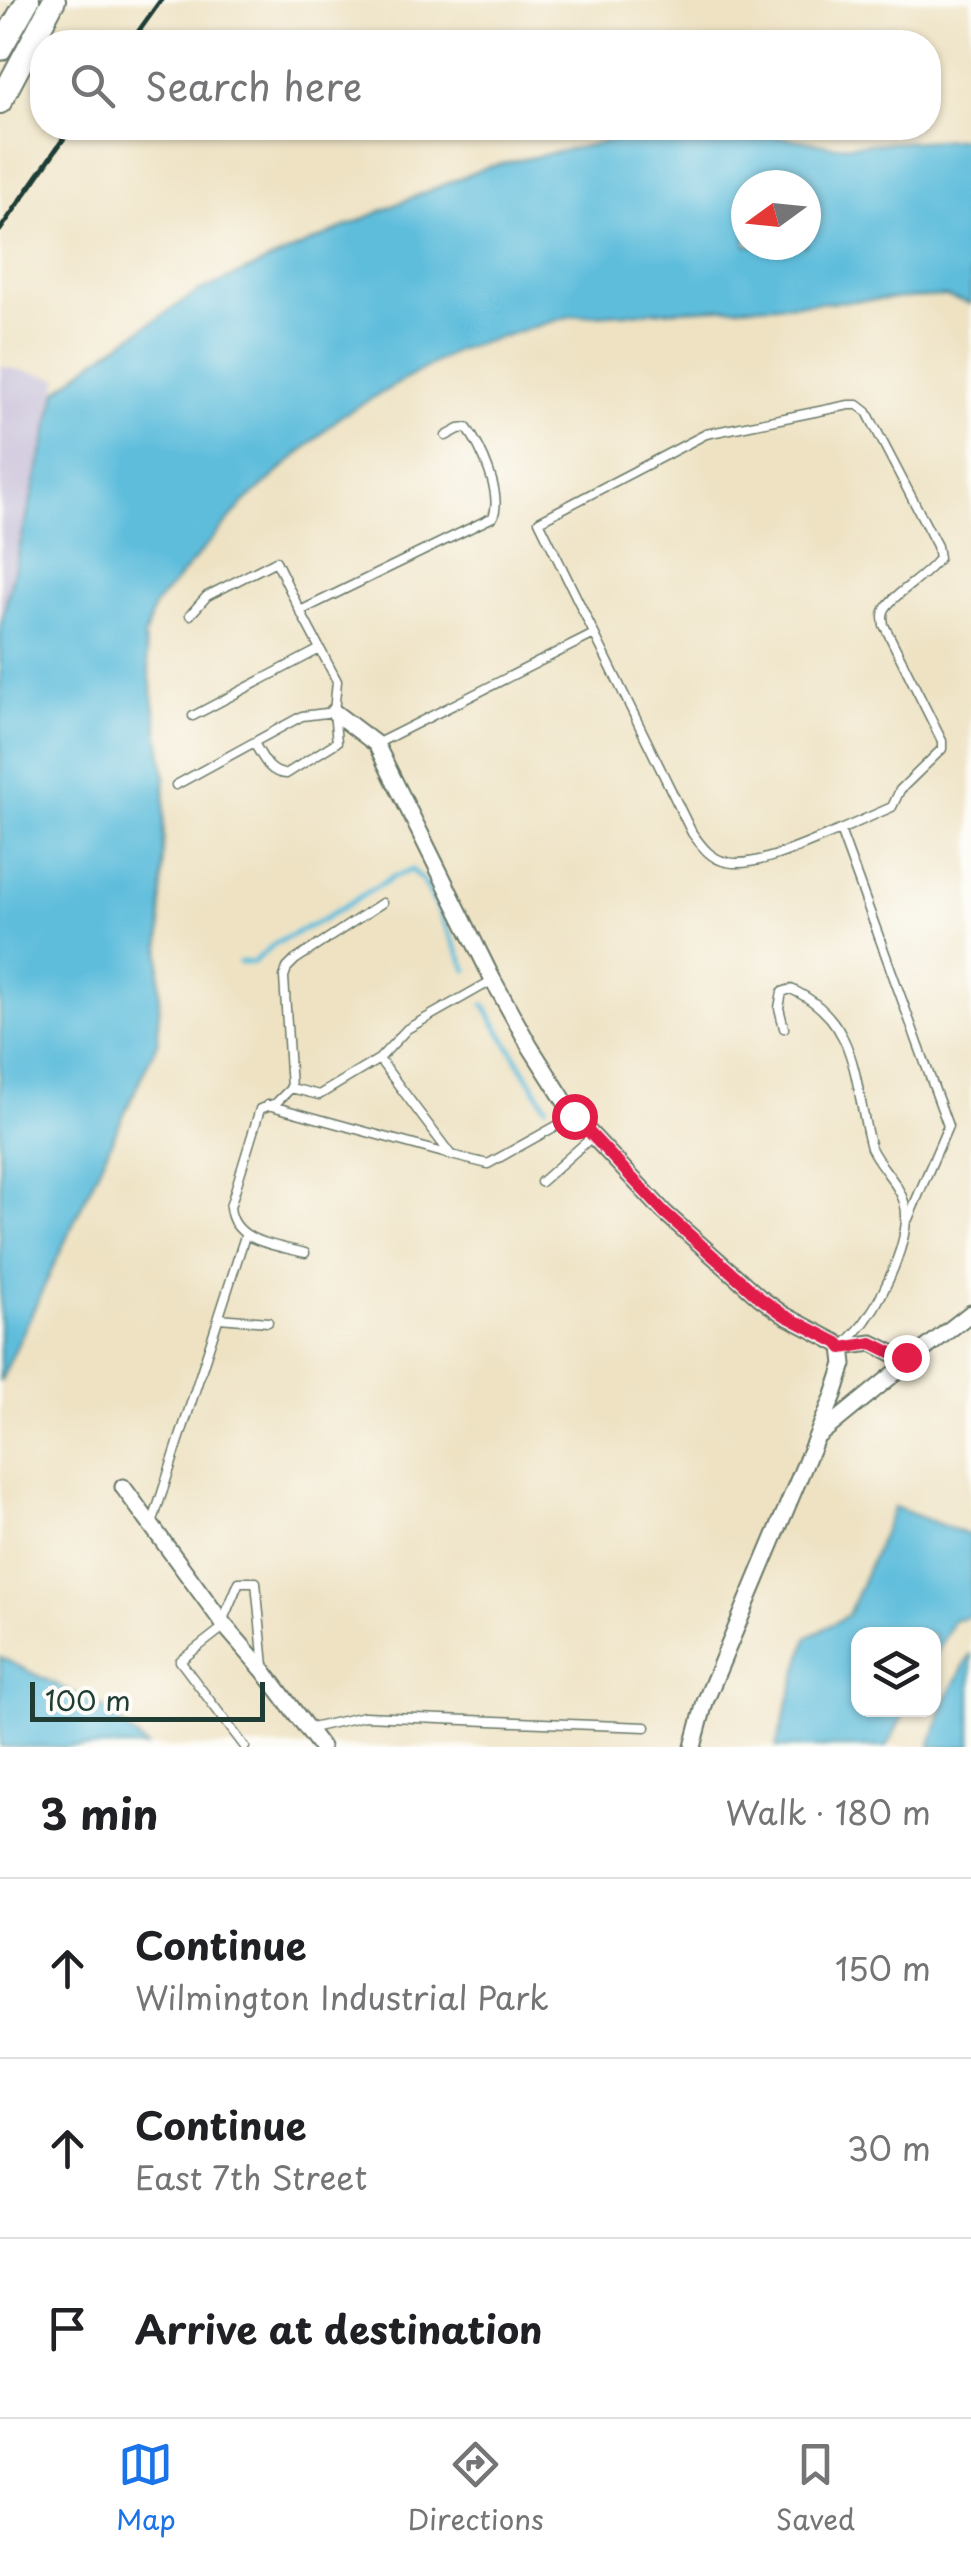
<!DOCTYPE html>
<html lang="en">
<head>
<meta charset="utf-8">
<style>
  :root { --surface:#fff; --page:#f2f2f2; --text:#202124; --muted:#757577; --line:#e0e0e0; --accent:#1a73e8 }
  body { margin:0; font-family:"Playpen Sans",sans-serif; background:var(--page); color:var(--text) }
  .controls { position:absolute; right:30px; bottom:30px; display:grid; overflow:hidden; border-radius:20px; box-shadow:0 2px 8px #0004 }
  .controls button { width:90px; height:90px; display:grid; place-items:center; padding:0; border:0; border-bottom:2px solid var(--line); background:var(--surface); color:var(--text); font:50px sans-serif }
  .compass { position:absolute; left:731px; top:170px; width:90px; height:90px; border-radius:50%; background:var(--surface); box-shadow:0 2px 8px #0004; rotate:255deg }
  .scale { position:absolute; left:30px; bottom:25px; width:235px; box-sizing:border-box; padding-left:10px; border:5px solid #1f3d34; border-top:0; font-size:28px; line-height:35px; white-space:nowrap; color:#1f3d34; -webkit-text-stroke:8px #fdfcf7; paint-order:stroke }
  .stop { position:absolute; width:30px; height:30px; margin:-22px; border:8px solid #e11d48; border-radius:50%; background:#fff }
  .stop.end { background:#e11d48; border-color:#fff; box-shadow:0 2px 10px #0008 }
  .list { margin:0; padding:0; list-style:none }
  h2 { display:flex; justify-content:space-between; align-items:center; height:130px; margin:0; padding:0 40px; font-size:42px }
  h2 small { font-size:32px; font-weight:400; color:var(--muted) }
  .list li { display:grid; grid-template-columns:65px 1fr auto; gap:30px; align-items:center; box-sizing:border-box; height:180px; padding:0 40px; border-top:2px solid var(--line) }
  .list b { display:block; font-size:38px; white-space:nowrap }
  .list p { margin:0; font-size:32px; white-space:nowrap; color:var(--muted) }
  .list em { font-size:32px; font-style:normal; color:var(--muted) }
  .icon { flex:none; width:55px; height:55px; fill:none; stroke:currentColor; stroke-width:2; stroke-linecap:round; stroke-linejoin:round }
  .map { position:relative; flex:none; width:971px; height:1747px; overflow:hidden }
  .search { position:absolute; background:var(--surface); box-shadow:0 2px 8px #0004; left:30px; right:30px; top:30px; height:110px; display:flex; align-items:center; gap:25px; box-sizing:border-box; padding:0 35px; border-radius:40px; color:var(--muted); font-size:38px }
  .sheet { height:670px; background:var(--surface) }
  nav { display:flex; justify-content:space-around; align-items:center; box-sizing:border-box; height:140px; border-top:2px solid var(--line); background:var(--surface); font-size:28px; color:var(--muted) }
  nav a { display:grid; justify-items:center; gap:5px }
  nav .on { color:var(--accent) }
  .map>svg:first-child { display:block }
  .industrial { fill:#c7c0d9 }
  .water { fill:#5ebddc; stroke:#3e7d88; stroke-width:2.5; fill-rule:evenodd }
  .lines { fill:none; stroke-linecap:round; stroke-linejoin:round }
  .stream { stroke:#5ebddc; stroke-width:5 }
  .lane-casing { stroke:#677766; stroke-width:11 }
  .street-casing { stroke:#677766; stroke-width:19 }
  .secondary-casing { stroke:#677766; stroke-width:26 }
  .lane { stroke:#fff; stroke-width:8 }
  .street { stroke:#fff; stroke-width:15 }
  .secondary { stroke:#fff; stroke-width:22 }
  .rail { stroke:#1f3d34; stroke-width:5 }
  .route { stroke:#e11d48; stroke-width:12 }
</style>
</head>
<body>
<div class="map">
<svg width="971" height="1747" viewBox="0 0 971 1747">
  <rect width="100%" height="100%" fill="#fdfcf7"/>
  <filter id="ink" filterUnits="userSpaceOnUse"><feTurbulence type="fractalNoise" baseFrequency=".01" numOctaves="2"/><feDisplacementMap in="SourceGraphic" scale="20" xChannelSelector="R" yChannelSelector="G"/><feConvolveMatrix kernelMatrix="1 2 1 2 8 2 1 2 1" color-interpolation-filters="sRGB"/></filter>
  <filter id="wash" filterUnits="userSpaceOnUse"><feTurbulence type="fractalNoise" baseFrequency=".0048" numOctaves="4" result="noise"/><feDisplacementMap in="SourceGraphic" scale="40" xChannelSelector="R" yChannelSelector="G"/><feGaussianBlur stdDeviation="2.25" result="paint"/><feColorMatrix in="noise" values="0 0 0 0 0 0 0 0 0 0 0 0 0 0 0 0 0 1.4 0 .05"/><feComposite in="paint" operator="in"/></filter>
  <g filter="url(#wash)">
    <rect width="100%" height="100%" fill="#eee2c3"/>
    <path class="industrial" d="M0,366l59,12 -59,250z"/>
    <path class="water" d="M669,128h60l105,18 137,-8v166l-26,-8 -374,20 -114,34 -116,66 -98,88 -89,102 -10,32 21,138 -7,265 -158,341v-754l57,-236 37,-31 102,-68 208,-92 83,-34zM806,185v60h-60v-60z
      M894,1507l77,29v79l-7,3 -10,1 -20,39v-24h-76v76h48l-19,37h-111l31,-109 41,-23z
      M971,1653v94h-41l15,-45z
      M0,1657l102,50 45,40h-147z"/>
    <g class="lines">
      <path class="stream" d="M240,962h14l20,-18 46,-23 73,-44 19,-7 12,12 43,88
        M484,1005l62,101"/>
    </g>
  </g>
  <g filter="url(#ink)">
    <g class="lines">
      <g class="lane-casing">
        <path id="lane" d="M300,611l193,-94c10,-23 -12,-70 -26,-89l-8,1 -13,7
          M190,615l17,-19 69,-35 24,50 37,70 -3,31 3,30 -51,32c-18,-1 -23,-17 -32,-31
          M193,716l127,-67
          M376,744l218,-110
          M176,785l126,-69 32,-4
          M840,830l52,-23 8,-17 42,-41v-8l-58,-116c-1,-7 -2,-10 1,-16 9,-16 41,-32 54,-51l-2,-12 -70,-134 -9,-7h-9l-143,29 -167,87 153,312c9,12 18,26 35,29 28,7 86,-21 113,-32l108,296 -40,93
          M382,903l-87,57 -8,8 -3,9 7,111 28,7 60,-36 28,-30 86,-49
          M784,1028l-5,-20 3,-16 9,-3c70,32 62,95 80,159 9,19 27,34 33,54 10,31 -20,93 -38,118 -6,9 -14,16 -21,24
          M379,1059l72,96 37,9 86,-48
          M291,1088l-15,15 -16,6 -30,98c3,36 47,38 75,46
          M268,1105l183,50
          M541,1182l51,-45
          M219,1318l49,4
          M152,1524l93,-288
          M222,1622l17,-40h17l8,84
          M225,1626l-45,35 65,86
          M307,1729l57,-13 282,11"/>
      </g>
      <g class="street-casing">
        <path id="street" d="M334,712l42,32 117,236 36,65 45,71 90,96 95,85 25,18 53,28 5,4
          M842,1347l30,-4 26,13 11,1 12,-5 50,-39
          M818,1436l98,-80
          M123,1487l102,139 39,45 57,76
          M693,1747l12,-45 129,-307 10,-31 -2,-17"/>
      </g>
      <g class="secondary-casing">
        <path id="secondary" d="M0,49l28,-49
          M0,102l54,-102"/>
      </g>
      <use href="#lane" class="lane"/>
      <use href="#street" class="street"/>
      <use href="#secondary" class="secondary"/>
      <path class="rail" d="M131,42l30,-42
        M0,230l71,-102"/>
    </g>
  </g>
  <g class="lines" filter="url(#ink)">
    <path class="route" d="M574,1116l90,96 95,85 25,18 54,28 4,5 30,-5 26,13 8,1"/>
  </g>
</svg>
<div class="controls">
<button><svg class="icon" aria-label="layers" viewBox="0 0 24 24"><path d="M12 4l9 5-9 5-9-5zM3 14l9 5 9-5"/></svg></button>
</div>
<svg class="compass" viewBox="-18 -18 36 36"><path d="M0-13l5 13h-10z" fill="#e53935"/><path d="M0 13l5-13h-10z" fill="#757577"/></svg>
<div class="scale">100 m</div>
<div class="stop" style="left:574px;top:1116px"></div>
<div class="stop end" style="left:906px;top:1357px"></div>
<div class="search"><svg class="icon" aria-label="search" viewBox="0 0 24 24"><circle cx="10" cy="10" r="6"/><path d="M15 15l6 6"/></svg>Search here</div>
</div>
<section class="sheet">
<h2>3 min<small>Walk · 180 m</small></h2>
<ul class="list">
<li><svg class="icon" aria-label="ahead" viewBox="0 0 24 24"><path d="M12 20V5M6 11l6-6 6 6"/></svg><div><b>Continue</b><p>Wilmington Industrial Park</p></div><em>150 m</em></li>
<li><svg class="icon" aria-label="ahead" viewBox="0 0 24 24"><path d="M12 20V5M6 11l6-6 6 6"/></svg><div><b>Continue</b><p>East 7th Street</p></div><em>30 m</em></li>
<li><svg class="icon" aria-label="arrive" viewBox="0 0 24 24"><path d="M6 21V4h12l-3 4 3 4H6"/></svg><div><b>Arrive at destination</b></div></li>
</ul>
</section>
<nav>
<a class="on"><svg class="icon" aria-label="map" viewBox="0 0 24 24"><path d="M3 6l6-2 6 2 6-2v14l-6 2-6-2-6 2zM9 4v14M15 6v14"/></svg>Map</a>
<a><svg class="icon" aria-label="directions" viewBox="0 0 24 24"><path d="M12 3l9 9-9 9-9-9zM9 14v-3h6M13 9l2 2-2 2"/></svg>Directions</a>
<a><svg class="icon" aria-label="saved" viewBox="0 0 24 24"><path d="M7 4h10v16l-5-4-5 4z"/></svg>Saved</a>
</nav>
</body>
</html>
